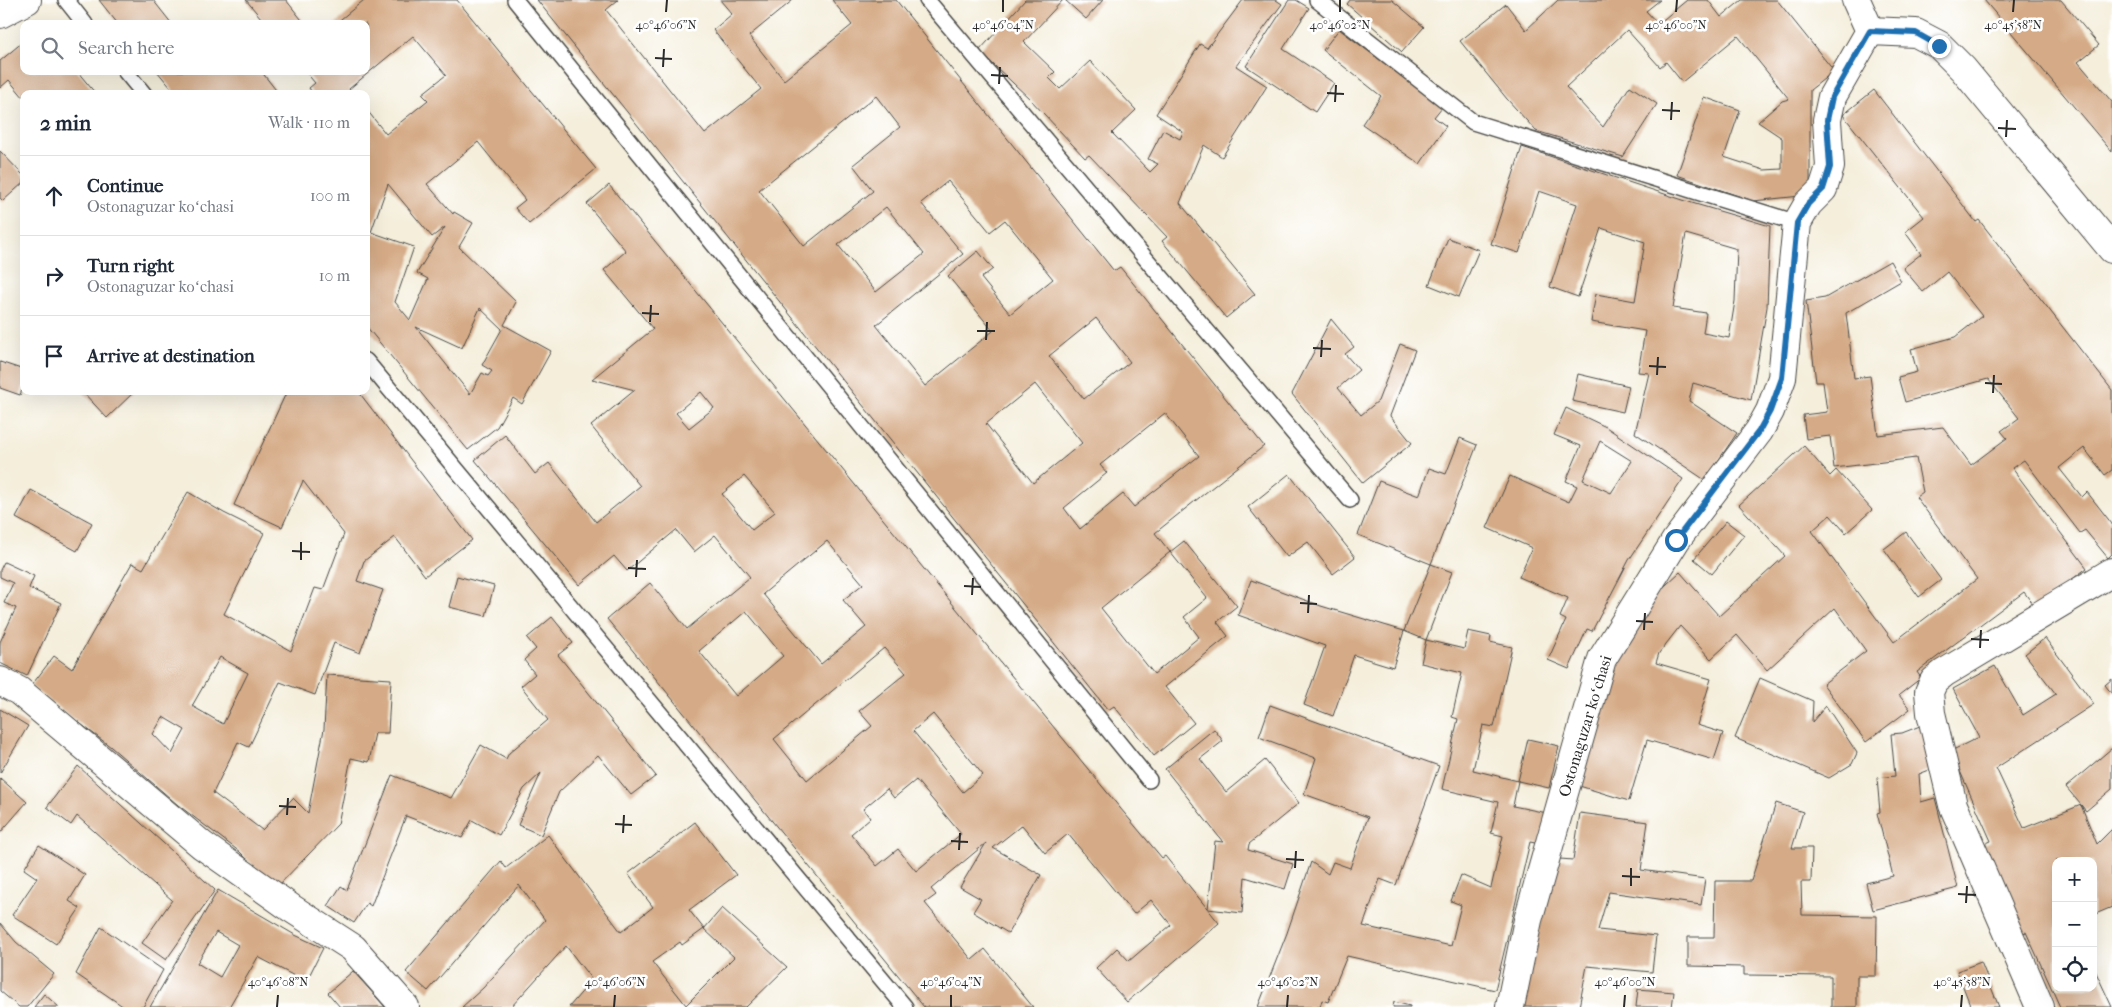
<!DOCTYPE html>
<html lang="en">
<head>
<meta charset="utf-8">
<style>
  :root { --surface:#fff; --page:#f2f2f3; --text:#1f2937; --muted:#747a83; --line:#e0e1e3 }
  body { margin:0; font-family:"IM FELL French Canon",serif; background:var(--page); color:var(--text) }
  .controls { position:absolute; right:15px; bottom:15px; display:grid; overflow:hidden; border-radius:10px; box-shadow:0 5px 20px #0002 }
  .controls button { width:45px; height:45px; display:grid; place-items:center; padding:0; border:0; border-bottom:1px solid var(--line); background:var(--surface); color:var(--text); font:25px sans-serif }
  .stop { position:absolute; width:15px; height:15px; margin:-11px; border:4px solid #1f6fb2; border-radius:50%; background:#fff }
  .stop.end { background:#1f6fb2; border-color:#fff; box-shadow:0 1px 5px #0008 }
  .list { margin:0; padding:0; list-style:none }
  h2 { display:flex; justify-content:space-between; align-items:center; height:65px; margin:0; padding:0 20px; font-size:21px }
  h2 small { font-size:16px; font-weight:400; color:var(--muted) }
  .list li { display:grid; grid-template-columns:32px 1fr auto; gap:15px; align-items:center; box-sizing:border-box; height:80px; padding:0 20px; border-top:1px solid var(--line) }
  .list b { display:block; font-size:19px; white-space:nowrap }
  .list p { margin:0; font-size:16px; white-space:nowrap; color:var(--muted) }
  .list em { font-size:16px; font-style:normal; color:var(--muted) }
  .icon { flex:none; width:28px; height:28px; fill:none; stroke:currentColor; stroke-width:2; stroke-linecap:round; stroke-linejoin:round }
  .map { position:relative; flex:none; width:2112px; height:1007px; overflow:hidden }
  .search { position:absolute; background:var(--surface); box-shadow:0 5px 20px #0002; left:20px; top:20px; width:350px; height:55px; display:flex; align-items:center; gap:12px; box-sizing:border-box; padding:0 18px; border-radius:10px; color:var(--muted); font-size:19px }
  .panel { position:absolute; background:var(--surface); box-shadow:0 5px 20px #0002; left:20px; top:90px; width:350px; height:305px; border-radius:10px }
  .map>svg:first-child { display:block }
  .building { fill:#d5ab87; fill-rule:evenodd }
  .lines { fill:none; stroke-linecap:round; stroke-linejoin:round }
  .service-casing { stroke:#494845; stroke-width:18 }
  .minor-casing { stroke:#494845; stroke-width:30 }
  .service { stroke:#fff; stroke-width:15 }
  .minor { stroke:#fff; stroke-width:28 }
  .route { stroke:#1f6fb2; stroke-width:6 }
  .ticks { fill:none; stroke:#2b2b2b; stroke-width:2 }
  .labels { text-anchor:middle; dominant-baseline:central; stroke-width:5; stroke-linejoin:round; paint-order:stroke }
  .street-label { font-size:16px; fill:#2b2b2b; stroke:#fff }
  .ticks-label { font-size:12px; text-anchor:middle; fill:#2b2b2b; stroke:#fff; stroke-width:5; stroke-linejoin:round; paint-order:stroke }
</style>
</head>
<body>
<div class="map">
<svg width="2112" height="1007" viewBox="0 0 2112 1007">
  <rect width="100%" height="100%" fill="#fff"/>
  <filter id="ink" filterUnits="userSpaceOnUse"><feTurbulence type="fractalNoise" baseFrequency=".02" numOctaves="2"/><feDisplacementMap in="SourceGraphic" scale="10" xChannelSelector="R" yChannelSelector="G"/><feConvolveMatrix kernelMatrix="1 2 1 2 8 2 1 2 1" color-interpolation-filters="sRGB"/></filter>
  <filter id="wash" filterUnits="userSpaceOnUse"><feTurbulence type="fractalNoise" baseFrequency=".0096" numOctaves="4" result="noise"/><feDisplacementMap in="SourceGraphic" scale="20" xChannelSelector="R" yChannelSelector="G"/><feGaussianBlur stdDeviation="1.12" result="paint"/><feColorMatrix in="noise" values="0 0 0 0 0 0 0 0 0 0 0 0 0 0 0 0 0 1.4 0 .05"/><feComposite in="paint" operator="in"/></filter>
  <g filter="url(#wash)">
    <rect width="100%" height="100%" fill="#f4eedb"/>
    <g id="blocks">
      <path class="building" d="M99,0h54l19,24h-54z
        M246,0h40l19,24h-39z
        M364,0h93l139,169 -67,55 -14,-16 10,-8 -47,-58 -51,42 26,30 1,-2 19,11 -14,24 57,55 -12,23 47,26 -29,53 -9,-6 -16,29 -29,23 -102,-124v-217l20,25 42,-34 -6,-6 24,-19 -33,-39 -64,53 4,5h-40l-4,-6 6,-5 -10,-12h61v-47h-31zM388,184l44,53 13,-10 -28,46 11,6 -18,41 -15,-18 19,-55 -43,-15zM480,308l22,21 -20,36 10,6 -4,5 -6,-3 -12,21 -54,-67 46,21z
        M537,0h81l-12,10 99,124 56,-45 -48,-59 19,-16 -12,-14h73l-44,36 35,44 68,-55 -20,-25h64l218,271 6,-4 144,179 -109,87 15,19 -69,56 53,66 45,-37 -15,-20 23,-19 -37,-46 14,-11 53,65 -20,16 11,14 -63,51 29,36 -40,33 -40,-50 -6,4zM876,96l24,31 -47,38 20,26 -69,55 -45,-56zM948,181l42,51 15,-12 48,59 -43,35 -29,-36 12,-9 -15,-18 -30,25 45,55 -68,55 -49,-61 87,-71 -42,-51zM886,207l38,47 -48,38 -38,-47zM1096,318l34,44 -46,37 -35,-43zM1035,384l47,59 -49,40 -47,-59zM1165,413l34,43 -65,51 -11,-13 -43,35 -16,-21 43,-35 -7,-8z
        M1025,0h38l-39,42 31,30 -6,6 11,11 30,-28 46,49 -24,23 38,39 8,-8 -10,-5 15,-29 17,9 3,-7 -27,-18 44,-70 7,4 36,-48h33l6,4 -46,62 31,20 -45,71 -18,-12 -24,58 75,91 -29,24 -64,-77 5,-4 -78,-82 -4,3 -55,-59 -51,-48z
        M1065,0h38l-17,19z
        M1289,0h7l13,8 -26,41 51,34 -19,29 -69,-46z
        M1350,0h42l32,27 -22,25 -55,-48z
        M1558,0h102l-14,11 12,13 29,-24h21l13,17 21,-17h35l57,71 -24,19v105l-57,6 -76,-26 27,-78 36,13 -16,47 40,13 18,-1v-31l-24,-16 24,-21 7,-2 -51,-63 -56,46 -16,-20 -6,5 -33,-37 -61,57 37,40 27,-41 27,18 -34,53 -87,-26 -29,-32 -47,-58 46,-37 20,26z
        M1984,0h77l38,45 -21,17 34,40v50z
        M1339,29l103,78 -8,10 12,9 -26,38 -58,-40 19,-28 -58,-46z
        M24,41v30h53l19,23h-72v4l-15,-18 -9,8v-27z
        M157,71h104l18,23h-103z
        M1874,90l102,132 3,-2 133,170v80l-7,5 -21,-27 -25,20 23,29 5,-5 25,32v30l-4,4 -23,-28 -5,3 -56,-73 -12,8 75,100 -52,39 -11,-15 -107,80 4,6 -22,17 11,14 -44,33 -43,-58 43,-33 -31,-43 -68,62 -30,-35 -26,24 -31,-33 -21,27 -3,10 55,16 -14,46 26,8 -9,27 -67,-20 -18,61 -53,-16 45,-146 33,-43 26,-24 39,44 66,-60 -46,-51 65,-59 26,30 6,-6 36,40 -26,23 -16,-18 -18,16 82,111 83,-63 -61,-82 7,-5 -7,-34 -82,10 -4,-32 -24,3 -3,-24 24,-3 -4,-30h-7l-10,-81 19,-3 65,-37 11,20 -55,32 8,65 16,-2 8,59 65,-8 28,38 36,-27 -6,-7 18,-13 -31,-39 -83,23 -7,-25 19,-5 -6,-23 44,-12 27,-21 -35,-44 -24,20 -20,-24 18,-14 -16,-22 19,-15 -81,-102z
        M1522,147l170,56 78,23 -3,81 -16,93 -58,-17 -4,18 48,32 -32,47 -70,-47 14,-60 -11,-1 7,-41 -54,-9 5,-28 39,7 10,-59 -44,-14 -23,69 -28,-10 27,-83 -38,-13 -20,62 -28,-9zM1686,234l51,15 -2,52 -6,37 -26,-5 3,-20 -33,-5z
        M0,151l24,25v6l-21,19 -3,-3z
        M609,185l511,623 42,50 3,-2 54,67 -92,79 -31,-34 21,-20 12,13 42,-36 -20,-25 -17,14 -66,-80 -23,19 -23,-28 -29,23 48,27 -33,58 -35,-21 8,-13 -21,-12 26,-44 -55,46 5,6 -11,8 47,57 13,-11 48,58h-109l-317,-388 43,-36 37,46 63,-52 -35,-42 -21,17 -18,-22 -49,41 -13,-15 -35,29 -104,-125 30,-25 30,39 14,-11 47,59 44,-36 -49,-60 44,-36 -43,-11 61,-50 -49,-59 22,-19 -39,-47zM701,392l13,16 -25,20 -13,-15zM744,476l31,36 -23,18 -30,-36zM827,541l36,43 -20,16 23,27 -45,37 -58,-70zM746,611l37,45 -47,40 -37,-45zM884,648l22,25 -47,38 13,15 -65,54 -33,-41zM933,714l50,61 -20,17 -50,-61zM916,780l45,54 -45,37 -18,-22 -21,17 -26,-32 19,-16 -7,-9 24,-20 7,9z
        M1448,238l31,12 -20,47 -30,-12z
        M1331,319l23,28 -9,7 14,16 -21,18 23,27 17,-14 22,-57 15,6 -25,66 22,27 -49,40 -71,-89z
        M0,362l24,8v15l-4,10 -20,-7z
        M1578,374l51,12 -6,26 -51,-11z
        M82,391h53l-28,27z
        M287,391h71l114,149 -47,36 -30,-39 -31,24 -7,20 26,9 -23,63 -26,-10 -19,52 -35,-13 -31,65 -11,-5 -25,51 49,37 31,-32 15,15 16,-84 3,-54 64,4 -3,54h-13l-6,29 -18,-4 -13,66 -62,64 -36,-36 -62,-47 -67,-58 -80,-61 23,-30 18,13 60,-106 11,6 45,-77 36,21 40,20 -40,81 67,37 24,-63 8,2 21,-56 -41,-53 -21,46 -48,-22zM220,657l28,16 -25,51 -31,-18zM163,717l22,13 -13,24 -19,-20z
        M1566,408l40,19 77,52 -54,81 -37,71 -5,-2 -18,40 -21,-9 18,-40 -6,-3 8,-19 -49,-21 13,-29 -45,-20 23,-52 59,26 8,-16 -11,-5 15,-35 -27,-11zM1600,441l32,20 -21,32 -28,-13z
        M1460,438l17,7 -46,119 -73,-29 21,-54 40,15 10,-28 17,6z
        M1289,474l66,83 -22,17 -25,-32 -21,15 -39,-50z
        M31,490l61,33 -15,28 -61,-33z
        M1726,521l18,14 -32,39 -18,-15z
        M1906,532l35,48 -22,17 -35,-48z
        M4,562l30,14 -5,12 32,15 -34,73 -27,-13v-21l16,-34 -12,-5 9,-20 -13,-6v-7z
        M1431,564l21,8 -26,68 38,9 4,-18 23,5 -1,6 22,5 -18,80 -11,-2 -10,45 45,11 -5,25 34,7 -7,31 -10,-2 -35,148 -148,-34 -19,46 -6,-2 -2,7h-62l29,-74 24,-71 17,12 5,-12 17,6 18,-51 -64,-23 12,-36 -57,-21 11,-32 169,61 -43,119 -16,-6 -17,47 88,20 10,-41 -10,-4 10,-26 30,13 12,-52 -12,-3 7,-31 -56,-13 16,-70 -6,-2 10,-44 -41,-10 5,-23 -22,-9z
        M457,576l37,10 -8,30 -37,-9z
        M1251,580l70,26 83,25 -11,36 -39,-12 -21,61 -29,-11 21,-59 -87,-31z
        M552,617l21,26 -15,12 98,121 -25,19 -33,-40 -39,37 -18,43 -23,-10 23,-52 -17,16 -25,46 -27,-15 -10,18 -56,-22 -35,90 -4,-3 -13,20 -26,-17 13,-20 6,4 45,-115 59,23 30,-53 25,14 3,-6 39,-33 -27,-34 14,-12 -11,-14 12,-11 -9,-11z
        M2045,638l49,66 -98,64 28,60 57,-23 -15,-18 46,-39v41l-26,22 -5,-6 16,39 15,-15v78l-19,8v-54h-37v127h37v-22l19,41h-52l-34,-75 -13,5 -36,-90 14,-6 -40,-90 28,-14 -26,-48 42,-23 28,49 33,-21 -31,-40z
        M1760,678l53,23 -1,21 14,-16 31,47 -5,11 -23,14 -94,-40z
        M2112,679v15l-7,-9z
        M0,709l28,17 -28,47z
        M1920,726l17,41 -18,7 2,28 14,-4 23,90 -85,22 -7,-27 27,-7 -16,-63 3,-1 -3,-34 18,-2 -4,-42 11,-1z
        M1214,729l9,12 -23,18 26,33 39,-32 34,43 -50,41 -1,6 45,14 -8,25 -40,-12 -3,36 -34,-4 7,-68 8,1 -58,-73z
        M1528,739l31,7 -10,42 -31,-7z
        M78,766l137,124 -49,70 -24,-17 30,-43 -95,-84 -6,9 -24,-18z
        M0,778l27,24 -27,31z
        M1776,803l27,9 -11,36h20l-1,34h-10l1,33 75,1 -1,60h-19v31h-26v-31l-87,-1v-8l-56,-1v-29h26l1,-56h36z
        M1580,813l68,9 -7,48 64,9 -4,26 -92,-13 -11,38 58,6 -4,36 -65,-6 -8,41h-58l10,-52 29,-96 13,1z
        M695,822l41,53 -47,35 15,19 -22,16 -2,-3 -28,20 34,43 48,-48 -30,-28 18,-21 65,59 -41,40h-177l23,-27 -26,-34 -55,61h-49l21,-19 62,-68 -26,-35 -91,106 -22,-19 95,-111 5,7 42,-33 73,97 32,-25 -25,-33z
        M39,845l46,30 -16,26 11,7 -24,36 -44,-29 25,-37 -13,-9z
        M218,890l77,45 28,13 -17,34 -48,-25 -29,50h-79zM216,932l22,13 -18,32 -23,-14z
        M0,923l16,19 38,32 -27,33h-8l-19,-16z
        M101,927l62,43 -20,37h-19l-48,-33z
        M1981,962l18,45h-28l-14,-36z
        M353,971l32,36h-45l-12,-14z
        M1638,989l36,3 -2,15h-36z
        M44,994l15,13h-25z
        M1394,1002l16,4v1h-17z"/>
    </g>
  </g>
  <g filter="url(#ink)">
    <use href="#blocks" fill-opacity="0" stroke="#494845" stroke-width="1"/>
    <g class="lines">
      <g class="service-casing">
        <path id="service" d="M66,0l19,24
          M515,0l634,780
          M927,0l423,500
          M1317,0l156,122 324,101
          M125,71l19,23
          M366,361l539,646"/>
      </g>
      <g class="minor-casing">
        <path id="minor" d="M1856,0l14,31
          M0,14l27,-14
          M0,681l19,10 183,154 89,63 62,40 52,59
          M1510,1007l18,-87 74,-261 74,-119 83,-109 11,-20 12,-33 15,-155 11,-19 15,-15 7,-22 -3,-47 5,-23 38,-66 46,2 23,12 24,24 149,180
          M2040,1007l-87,-202 -22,-92 -2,-21 5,-11 10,-8 168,-101"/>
      </g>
      <use href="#service" class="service"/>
      <use href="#minor" class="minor"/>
    </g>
  </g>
  <g class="lines" filter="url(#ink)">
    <path class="route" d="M1676,540l83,-109 11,-20 12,-33 15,-155 11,-19 15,-15 7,-22 -3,-47 5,-23 38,-66 46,2 23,13"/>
  </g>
  <path class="ticks" d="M666,12l1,-12M1003,12v-12M1340,12v-12M1676,12l1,-12M2013,12l1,-12M655,58l17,1M663,67l1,-18M991,75l17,1M999,84l1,-17M1327,93l17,1M1335,102l1,-17M1662,110l18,1M1671,120l1,-18M1998,128l18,1M2006,137l1,-17M642,313l17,1M650,322l1,-17M977,331h18M986,340l1,-18M1313,348l18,1M1321,357l1,-17M1649,366l17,1M1657,375l1,-18M1985,383l17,1M1993,393l1,-18M292,551l18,1M301,560v-18M628,568l18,1M636,577l1,-17M964,586l17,1M972,595l1,-17M1300,603l17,1M1308,613l1,-18M1636,621l17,1M1644,630l1,-17M1971,639l18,1M1980,648l1,-18M279,806l17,1M287,815l1,-17M615,824l17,1M623,833l1,-18M951,841l17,1M959,850l1,-17M1286,859l18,1M1295,868l1,-17M1622,876l18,1M1631,886v-18M1958,894l18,1M1966,903l1,-17M277,1007l1,-12M614,1007l1,-12M951,1007v-12M1287,1007l1,-12M1624,1007l1,-12M1961,1007l1,-12"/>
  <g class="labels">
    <g class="street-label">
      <text transform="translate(1585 726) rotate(-73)">Ostonaguzar koʻchasi</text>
    </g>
  </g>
  <g class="ticks-label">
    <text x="666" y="29">40°46'06"N</text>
    <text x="1003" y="29">40°46'04"N</text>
    <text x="1340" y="29">40°46'02"N</text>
    <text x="1676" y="29">40°46'00"N</text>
    <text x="2013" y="29">40°45'58"N</text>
    <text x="278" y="986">40°46'08"N</text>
    <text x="615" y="986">40°46'06"N</text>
    <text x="951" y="986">40°46'04"N</text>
    <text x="1288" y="986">40°46'02"N</text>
    <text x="1625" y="986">40°46'00"N</text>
    <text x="1962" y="986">40°45'58"N</text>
  </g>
</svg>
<div class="controls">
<button>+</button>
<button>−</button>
<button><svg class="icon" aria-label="locate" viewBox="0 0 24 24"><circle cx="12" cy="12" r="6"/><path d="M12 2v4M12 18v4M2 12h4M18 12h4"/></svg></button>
</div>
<div class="stop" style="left:1676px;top:540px"></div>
<div class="stop end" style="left:1939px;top:46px"></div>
<div class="search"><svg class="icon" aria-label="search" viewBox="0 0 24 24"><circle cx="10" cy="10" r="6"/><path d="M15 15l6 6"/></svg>Search here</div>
<section class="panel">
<h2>2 min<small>Walk · 110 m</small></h2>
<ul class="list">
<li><svg class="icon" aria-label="ahead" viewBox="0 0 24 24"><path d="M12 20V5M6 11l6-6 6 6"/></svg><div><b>Continue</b><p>Ostonaguzar koʻchasi</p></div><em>100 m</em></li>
<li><svg class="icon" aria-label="right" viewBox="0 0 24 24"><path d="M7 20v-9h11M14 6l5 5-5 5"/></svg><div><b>Turn right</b><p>Ostonaguzar koʻchasi</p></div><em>10 m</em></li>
<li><svg class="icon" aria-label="arrive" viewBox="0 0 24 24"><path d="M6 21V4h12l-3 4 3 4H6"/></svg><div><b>Arrive at destination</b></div></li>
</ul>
</section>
</div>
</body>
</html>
